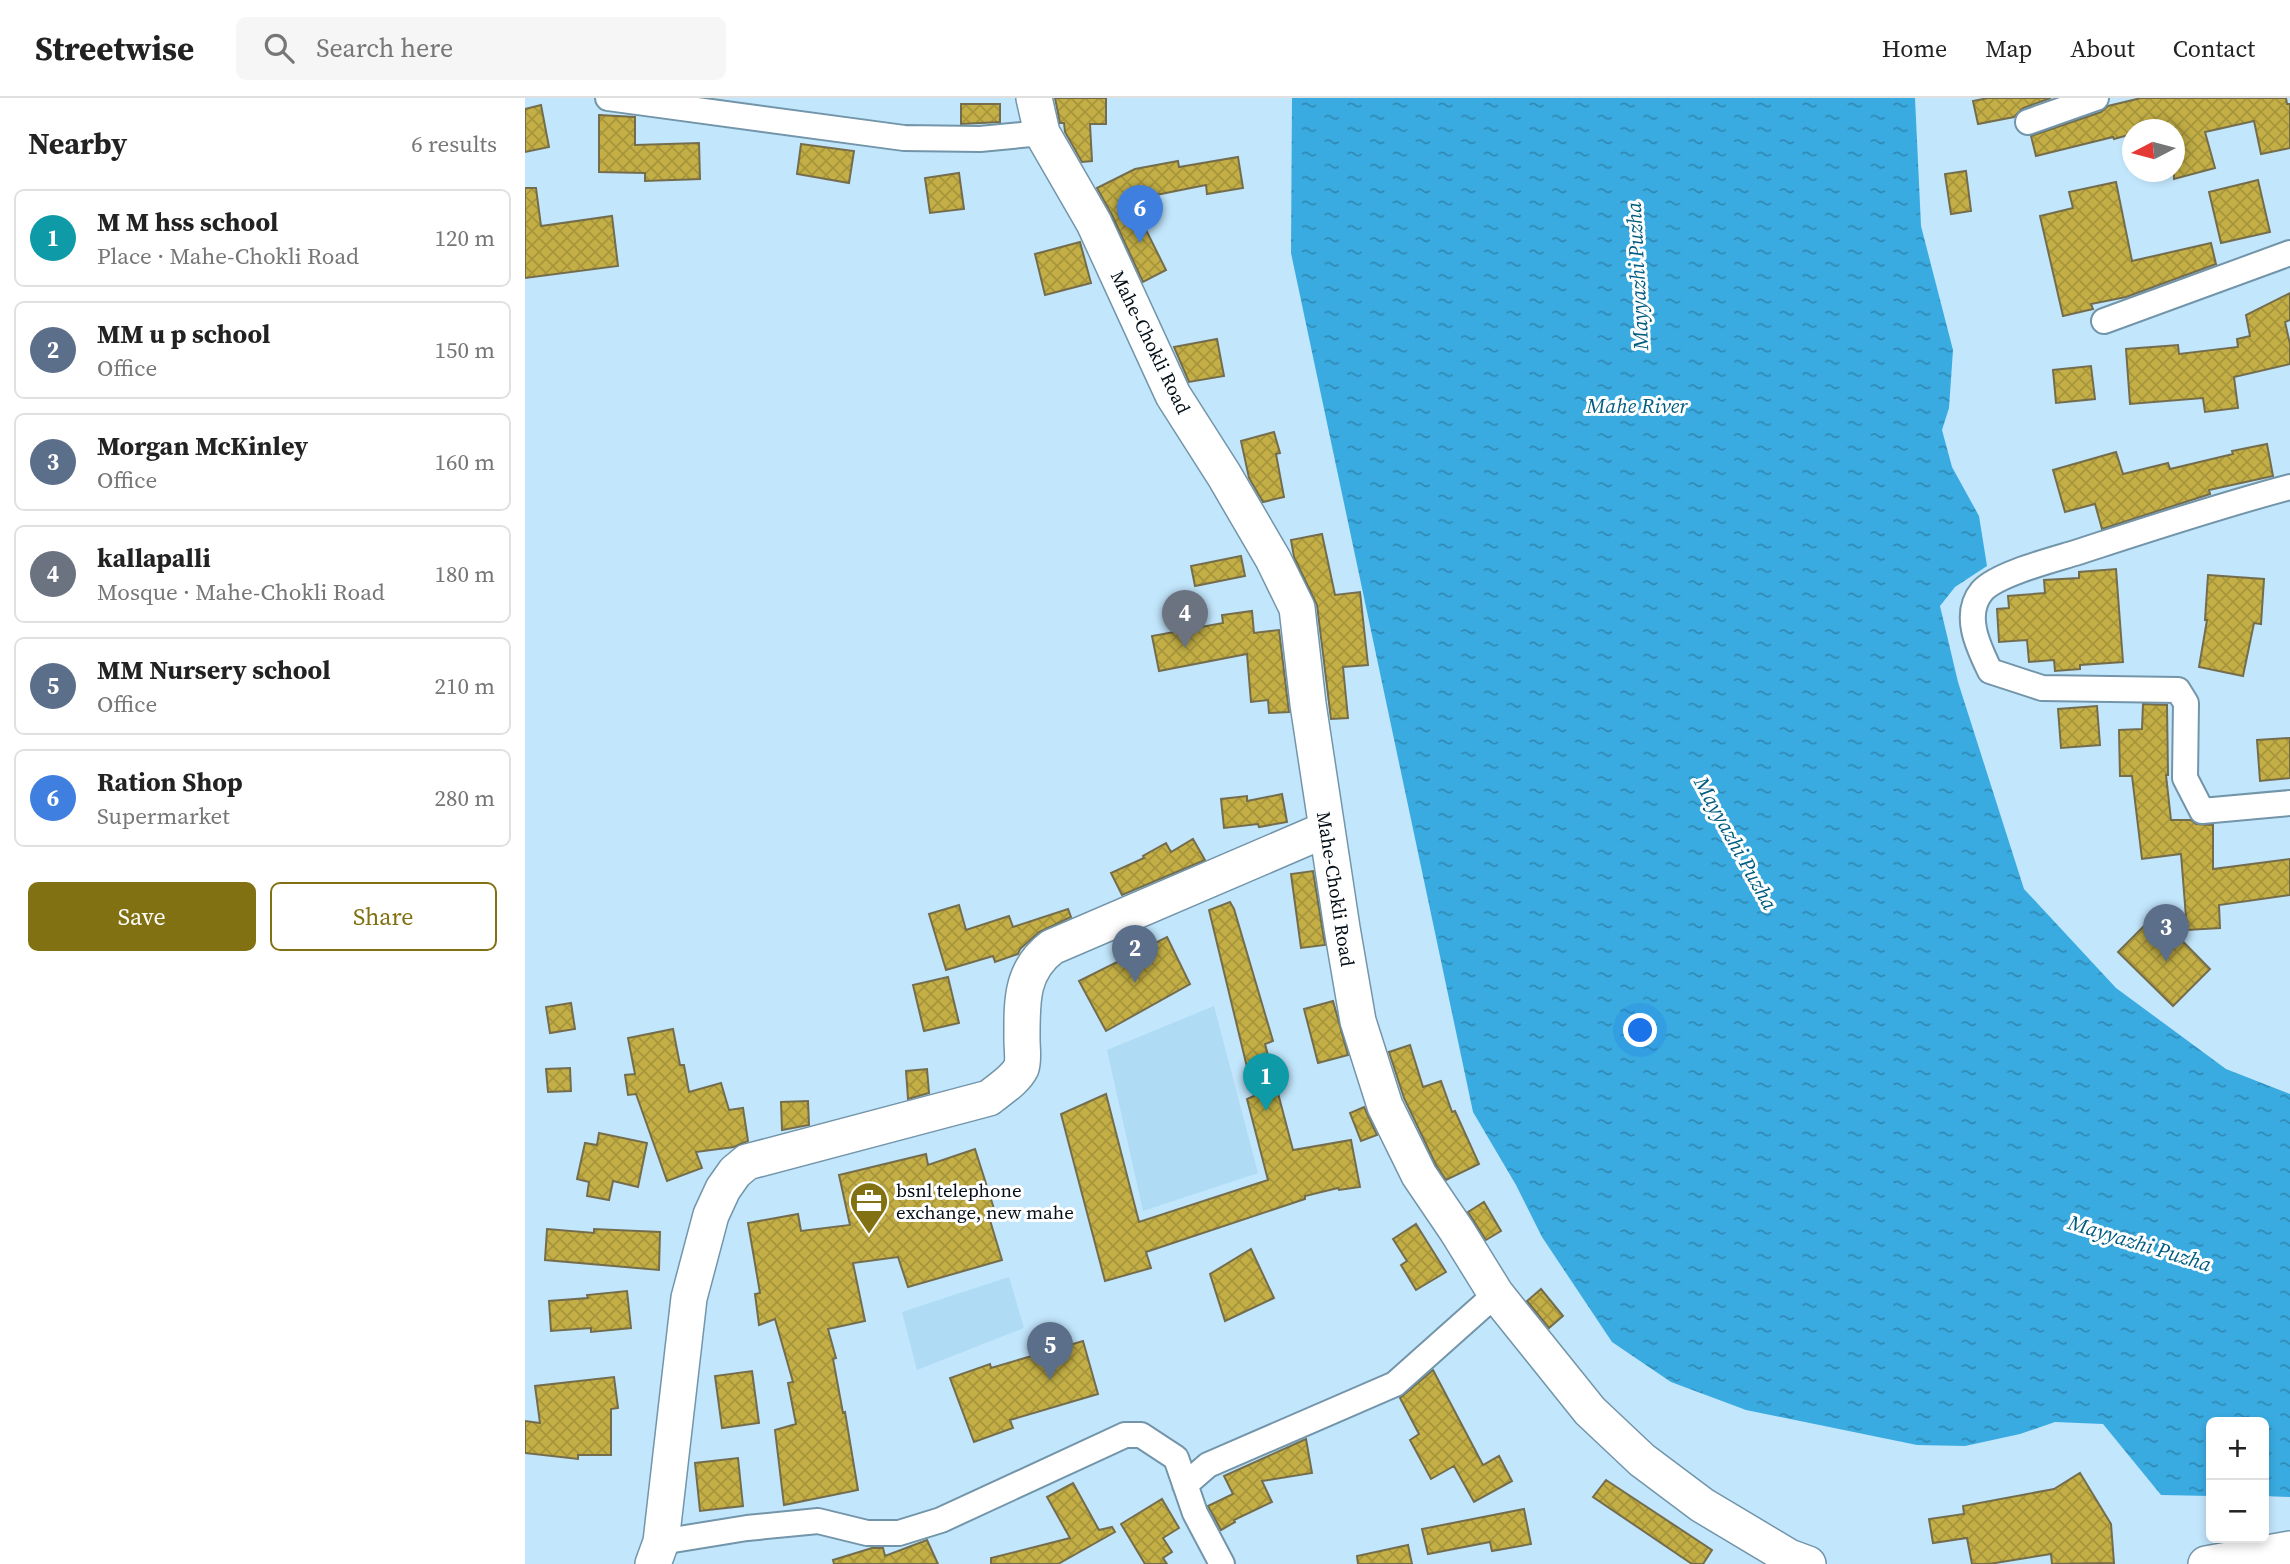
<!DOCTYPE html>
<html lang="en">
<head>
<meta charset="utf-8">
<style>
  :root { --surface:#fff; --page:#f6f6f6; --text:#222; --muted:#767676; --line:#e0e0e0; --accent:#827112 }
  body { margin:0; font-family:"Source Serif 4",serif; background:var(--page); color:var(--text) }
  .controls { position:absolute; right:21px; bottom:21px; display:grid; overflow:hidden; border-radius:10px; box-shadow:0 4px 10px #0003 }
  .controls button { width:63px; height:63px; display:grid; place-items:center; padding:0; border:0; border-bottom:2px solid var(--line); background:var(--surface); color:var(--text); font:35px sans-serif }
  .compass { position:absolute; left:1597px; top:21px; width:63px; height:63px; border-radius:50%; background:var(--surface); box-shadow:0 4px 10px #0003; rotate:264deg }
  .you { position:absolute; left:1116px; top:933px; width:24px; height:24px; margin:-18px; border:5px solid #fff; border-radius:50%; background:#1a73e8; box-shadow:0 0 0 10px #1a73e833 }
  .badge { display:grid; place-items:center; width:46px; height:46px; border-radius:50%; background:var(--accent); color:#fff; font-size:23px; font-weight:700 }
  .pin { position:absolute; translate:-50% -58px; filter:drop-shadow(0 2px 4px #0008) }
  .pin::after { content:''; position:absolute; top:37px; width:24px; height:21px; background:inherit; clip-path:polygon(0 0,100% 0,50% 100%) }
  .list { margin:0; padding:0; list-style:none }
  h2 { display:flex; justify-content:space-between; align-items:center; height:91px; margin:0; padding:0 28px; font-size:30px }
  h2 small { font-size:23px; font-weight:400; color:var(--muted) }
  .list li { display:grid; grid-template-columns:46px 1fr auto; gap:21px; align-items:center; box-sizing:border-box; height:98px; margin:0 14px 14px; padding:0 14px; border:2px solid var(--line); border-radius:10px }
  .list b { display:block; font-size:26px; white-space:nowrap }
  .list p { margin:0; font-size:23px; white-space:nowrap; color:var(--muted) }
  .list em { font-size:23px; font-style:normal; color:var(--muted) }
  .actions { display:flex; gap:14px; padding:21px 28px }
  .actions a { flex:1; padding:16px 0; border:2px solid var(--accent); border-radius:10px; text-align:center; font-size:24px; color:var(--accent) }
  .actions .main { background:var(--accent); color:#fff }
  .icon { flex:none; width:38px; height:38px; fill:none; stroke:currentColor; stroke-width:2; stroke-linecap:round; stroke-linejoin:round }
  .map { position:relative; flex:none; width:1765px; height:1466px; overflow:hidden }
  header { display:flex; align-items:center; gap:42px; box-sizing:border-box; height:98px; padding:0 35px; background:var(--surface); border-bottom:2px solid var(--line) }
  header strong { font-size:33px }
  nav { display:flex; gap:38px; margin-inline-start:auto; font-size:24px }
  .search { width:490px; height:63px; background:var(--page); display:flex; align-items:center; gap:18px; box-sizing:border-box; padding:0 24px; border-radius:10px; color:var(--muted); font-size:26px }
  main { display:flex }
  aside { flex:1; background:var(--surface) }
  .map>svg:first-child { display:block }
  .built { fill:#afdbf4 }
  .water { fill:url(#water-ripples) }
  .building { fill:url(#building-cross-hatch); stroke:#746d4d; stroke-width:2 }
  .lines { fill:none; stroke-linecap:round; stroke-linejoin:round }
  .street-casing { stroke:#7395a9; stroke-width:28 }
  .secondary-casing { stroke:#7395a9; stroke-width:38 }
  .street { stroke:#fff; stroke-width:24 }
  .secondary { stroke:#fff; stroke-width:35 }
  .labels { text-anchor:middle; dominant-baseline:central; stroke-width:6; stroke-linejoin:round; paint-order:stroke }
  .street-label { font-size:19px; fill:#030e16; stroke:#fff }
  .poi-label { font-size:19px; fill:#030e16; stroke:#fff; text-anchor:start }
  .water-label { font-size:21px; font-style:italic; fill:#005c80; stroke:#fff }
</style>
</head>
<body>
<header>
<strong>Streetwise</strong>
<div class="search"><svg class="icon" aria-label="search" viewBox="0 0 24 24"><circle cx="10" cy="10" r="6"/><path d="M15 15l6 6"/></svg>Search here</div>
<nav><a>Home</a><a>Map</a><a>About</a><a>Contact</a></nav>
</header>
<main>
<aside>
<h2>Nearby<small>6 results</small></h2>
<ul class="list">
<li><span class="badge" style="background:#0f9aa8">1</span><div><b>M M hss school</b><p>Place · Mahe-Chokli Road</p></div><em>120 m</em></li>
<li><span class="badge" style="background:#5c6f8a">2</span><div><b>MM u p school</b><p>Office</p></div><em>150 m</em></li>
<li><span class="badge" style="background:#5c6f8a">3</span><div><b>Morgan McKinley</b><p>Office</p></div><em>160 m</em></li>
<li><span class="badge" style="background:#6b7280">4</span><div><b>kallapalli</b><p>Mosque · Mahe-Chokli Road</p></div><em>180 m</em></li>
<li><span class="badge" style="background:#5c6f8a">5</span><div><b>MM Nursery school</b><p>Office</p></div><em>210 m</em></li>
<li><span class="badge" style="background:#3f7fe0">6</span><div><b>Ration Shop</b><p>Supermarket</p></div><em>280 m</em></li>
</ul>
<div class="actions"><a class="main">Save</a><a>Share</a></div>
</aside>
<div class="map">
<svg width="1765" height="1466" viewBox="0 0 1765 1466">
  <defs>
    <pattern id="water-ripples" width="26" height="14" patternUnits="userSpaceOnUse" patternTransform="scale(1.75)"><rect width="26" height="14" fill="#3aabe1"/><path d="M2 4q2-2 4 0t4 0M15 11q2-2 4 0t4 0" fill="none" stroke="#2f8ab5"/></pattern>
    <pattern id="building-cross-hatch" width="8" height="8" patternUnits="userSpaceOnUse" patternTransform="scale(1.75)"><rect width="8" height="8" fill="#c3af45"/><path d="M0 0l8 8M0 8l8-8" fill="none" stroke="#a6953c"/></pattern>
  </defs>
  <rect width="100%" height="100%" fill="#c2e6fc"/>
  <path class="built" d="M689,908l44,167 -115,38 -36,-161z
    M484,1179l15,51 -107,42 -15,-58z"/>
  <path class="water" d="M767,0h623l6,128 32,124 -4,58 -7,22 10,37 27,49 8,50 -32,21 -15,19 18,76 66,207 92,99 110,81 64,25v403l-26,-1v-74h-53v74l-50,-1 -58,-71 -48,-2 -35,12 -55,12 -48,-1 -171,-35 -75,-28 -59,-40 -70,-105 -26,-52 -43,-73 -182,-859z"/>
  <path class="building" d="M530,0h51v26h-16l2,37 -10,1 -17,-30 -1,-9h-4z
    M1463,0h63l-28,10 -9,9 -36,7 -5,-23z
    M1616,0h145l1,6h3v44l-29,6 -7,-33 -49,11 10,36 -41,11v-49h-3l-1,-5 -17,5h-21v4l-18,5 -1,-2 -77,19 -5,-20 70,-24 7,-6z
    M436,6h39v18l-39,2z
    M16,7l8,42 -24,5v-43z
    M74,17l36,2v28l64,-2 1,36 -55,2v-8l-46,-1z
    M276,46l53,7 -5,32 -52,-9z
    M713,59l5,31 -36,6 -1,-9 -75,15 35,70 -23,12 -31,-67 -15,-27 38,-19 43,-8 1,6z
    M1441,73l5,40 -20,3 -6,-40z
    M434,75l5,36 -34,4 -5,-35z
    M1733,82l12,52 -49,11 -12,-51z
    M1591,84l16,79 79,-18 5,21 -90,33 -35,7 2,5 -30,7 -23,-100 33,-8 -4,-16z
    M0,90h11l5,38 71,-10 6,50 -93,12z
    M555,144l11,41 -46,12 -10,-41z
    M1765,195v27l-5,2 5,22v20l-56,13 4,31 -33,4 -2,-14 -73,6 -4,-55 52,-4 1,9 59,-7 -1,-8 13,-3 -4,-21z
    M692,241l7,37 -35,6 -15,-35z
    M1566,268l4,33 -39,4 -3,-33z
    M749,334l6,21 -4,1 8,43 -21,5 -14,-24 -8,-37z
    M1742,346l6,32 -64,14 1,4 -108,35 -7,-25 -30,8 -12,-42 63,-18 7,22 45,-11 2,6 63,-15 -1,-3z
    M797,436l13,61 25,-3 8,73 -25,2 5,51 -17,1 -14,-114 -23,-48 -3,-17z
    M716,458l4,20 -50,10 -4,-20z
    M1591,471l7,93 -43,3v4l-25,2 -1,-11 -25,2 -2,-22 -28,2 -2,-33 12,-1 -1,-12 37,-3 -1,-13 35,-2v-6z
    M1683,477l56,4 -3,45 -7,-1 -11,53 -44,-9 8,-47h-2z
    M727,513l2,22 25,-3 10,82 -20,1 -1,-13 -17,2 -4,-48 -88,17 -7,-35 71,-13 -1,-8z
    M1618,606l24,1 1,70h-2l5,45h20l5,4 17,1v44l77,-10v36l-71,10 1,23 -33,2 -6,-76 -39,5 -10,-83h-12l-1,-46 23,-1z
    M1572,608l3,39 -39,3 -3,-39z
    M1765,640v40l-30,3 -3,-41z
    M757,696l5,28 -28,5 -1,-3 -34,4 -3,-29 26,-3v5z
    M668,741l12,21 -83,35 -11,-22 33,-15 -1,-2 23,-13 5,9z
    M788,773l12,74 -24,3 -10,-74z
    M705,804l4,7 39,132 -8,3 28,106 58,-10 9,47 -21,3 -1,-2 -33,8v3l-159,53 5,16 -46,13 -44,-167 45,-20 33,128 129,-42 -21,-81 7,-3 -45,-186z
    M434,807l7,25 43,-14 4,11 55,-18 3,8 -32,15 -19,17 -2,5 -23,8 -2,-6 -47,14 -17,-56z
    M1631,816l54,55 -37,37 -55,-54z
    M642,839l23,47 -84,47 -27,-50z
    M423,879l11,46 -35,8 -11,-46z
    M808,903l15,54 -30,8 -14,-54z
    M46,905l4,26 -25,4 -4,-26z
    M148,931l7,36h4l5,27 32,-9 8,27 14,-2 5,33 -14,6 -38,5 6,16 -35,13 -31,-87 -8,1 -3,-20 10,-1 -7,-36z
    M885,947l13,42 18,-6 11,31 3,-1 24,53 -33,16 -10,-15 -32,-67 -15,-46z
    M45,970l1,23 -23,1 -2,-23z
    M402,971l2,24 -21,6 -2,-28z
    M283,1003l1,24 -27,5 -1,-28z
    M839,1009l13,28 -16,6 -11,-28z
    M74,1035l48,10 -9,44 -25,-6 -4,19 -22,-4 2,-14 -12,-3 8,-36 12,2z
    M450,1051l21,66 -7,2 13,43 -94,27 -10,-30 -45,6 12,58 -37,8 8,29 -3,1 10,54 2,-1 13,78 -74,15 -9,-75 21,-6 -8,-41 5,-1 -18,-63 -16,6 -4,-31 5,-1 -12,-70 50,-9 3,17 49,-6 -11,-50 87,-21 2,11z
    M959,1104l17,29 -15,9 -18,-28z
    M891,1126l30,48 -30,18 -15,-25 6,-4 -14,-22z
    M22,1131l47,4v-4l66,3 -1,38 -114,-10z
    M726,1151l23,49 -49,23 -15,-47z
    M1016,1191l22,27 -14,12 -22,-27z
    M102,1193l4,37 -40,4v-4l-40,3 -2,-30 39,-3 -1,-3z
    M558,1243l15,53 -88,26 3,8 -39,14 -24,-64 40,-14 1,4z
    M908,1272l50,95 16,-9 13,25 -38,21 -20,-36 -23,13 -21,-39 9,-6 -19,-36z
    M227,1273l7,52 -37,5 -7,-52z
    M89,1279l4,31 -7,1v46h-33v4l-53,-6v-32l15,2 -5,-37z
    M781,1341l6,34 -50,8 10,21 -38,18 1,2 -14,8 -13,-24 25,-12 -9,-18z
    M213,1360l5,48 -43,5 -5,-48z
    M1555,1375l31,51 3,39 -62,1 -1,-10 -62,10h-17l-5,-26 -34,5 -4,-24 35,-5 -1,-8 91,-17z
    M1081,1382l106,70 -9,14h-11l-99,-67z
    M548,1385l26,47 13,-3 3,5 -57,32h-67v-6l79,-20 -23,-41z
    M637,1401l17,29 -16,10 9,14 -9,6 4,6h-22l-24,-40z
    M999,1411l7,35 -39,7 -2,-9 -62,12 -6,-25z
    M402,1442l11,24h-104l-1,-4 39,-12h11l2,8z
    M883,1447l4,19h-54l-1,-8z"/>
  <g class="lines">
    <g class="street-casing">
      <path id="street" d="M83,0l296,40 76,1 62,-6
        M1503,24l68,-24
        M1579,223l186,-68
        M1765,389c-72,19 -144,43 -215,66 -23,7 -78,21 -93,38 -20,24 -3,57 8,80l52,17 136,2 8,13 -1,75 17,33 88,-8
        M660,1387l23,-20 187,-81 101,-90
        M136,1444l86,-14 71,-7 49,12h32l42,-13 184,-85h16l35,23 19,55 27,51"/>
    </g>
    <g class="secondary-casing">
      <path id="secondary" d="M509,0l8,35 52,90 79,172 51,80 49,84 24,49 11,96 34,224 16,93 27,85 34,69 38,56 39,63 94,117 52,49 60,45 87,52 19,7
        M128,1466l8,-22 28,-244 22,-83 12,-26 12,-17 12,-10 242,-64c11,-9 26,-18 32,-30 3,-7 1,-20 1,-27 0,-38 -2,-70 30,-94l275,-118
        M1681,1466l84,-15"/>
    </g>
    <use href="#street" class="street"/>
    <use href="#secondary" class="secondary"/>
  </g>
  <defs>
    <g id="office-pin" transform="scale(2.0125)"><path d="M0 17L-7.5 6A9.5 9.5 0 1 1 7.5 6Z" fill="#827112" stroke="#fff"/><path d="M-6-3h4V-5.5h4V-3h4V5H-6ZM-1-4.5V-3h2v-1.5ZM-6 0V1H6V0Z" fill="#fff"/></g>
  </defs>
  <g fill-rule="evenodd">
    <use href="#office-pin" x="344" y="1103"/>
  </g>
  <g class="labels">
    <g class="street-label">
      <text transform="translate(626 244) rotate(64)">Mahe-Chokli Road</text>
      <text transform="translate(811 791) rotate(81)">Mahe-Chokli Road</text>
    </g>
    <g class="poi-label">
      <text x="371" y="1092">bsnl telephone<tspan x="371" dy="22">exchange, new mahe</tspan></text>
    </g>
    <g class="water-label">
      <text transform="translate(1112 178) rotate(-93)">Mayyazhi Puzha</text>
      <text x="1112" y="307">Mahe River</text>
      <text transform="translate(1211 745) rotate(61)">Mayyazhi Puzha</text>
      <text transform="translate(1615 1145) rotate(17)">Mayyazhi Puzha</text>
    </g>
  </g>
</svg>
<div class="controls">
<button>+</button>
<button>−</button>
</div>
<svg class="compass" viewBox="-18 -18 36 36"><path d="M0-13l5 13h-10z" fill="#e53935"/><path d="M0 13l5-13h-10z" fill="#767676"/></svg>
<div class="you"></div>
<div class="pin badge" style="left:741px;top:1013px;background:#0f9aa8">1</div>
<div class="pin badge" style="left:610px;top:885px;background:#5c6f8a">2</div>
<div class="pin badge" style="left:1641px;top:864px;background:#5c6f8a">3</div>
<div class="pin badge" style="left:660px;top:550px;background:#6b7280">4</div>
<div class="pin badge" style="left:525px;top:1282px;background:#5c6f8a">5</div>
<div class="pin badge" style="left:615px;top:145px;background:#3f7fe0">6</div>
</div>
</main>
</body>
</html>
